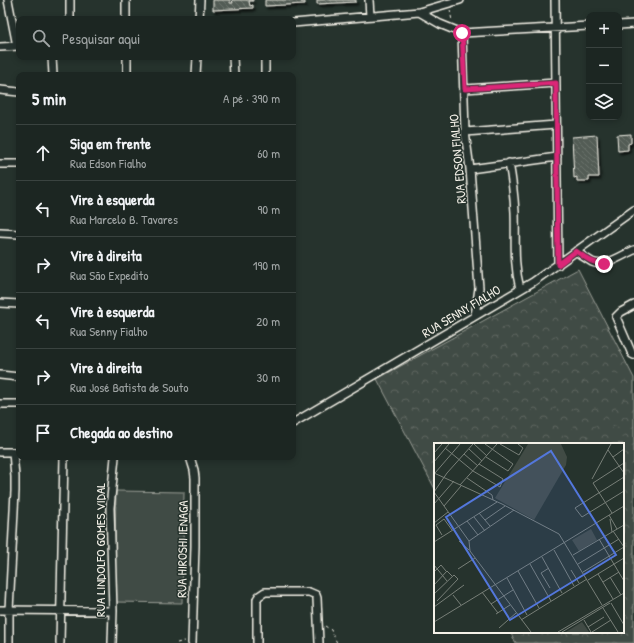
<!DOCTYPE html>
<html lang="pt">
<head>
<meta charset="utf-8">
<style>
  :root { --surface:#1c2622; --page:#252e2a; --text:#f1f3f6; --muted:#a0a5a5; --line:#3a4340 }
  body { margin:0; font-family:"Patrick Hand",sans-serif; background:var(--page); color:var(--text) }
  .controls { position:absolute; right:12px; top:12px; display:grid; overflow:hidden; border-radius:8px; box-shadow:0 2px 6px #0003 }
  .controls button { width:36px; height:36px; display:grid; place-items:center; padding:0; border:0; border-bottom:1px solid var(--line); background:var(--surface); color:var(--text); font:20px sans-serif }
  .stop { position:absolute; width:12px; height:12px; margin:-9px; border:3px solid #db2777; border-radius:50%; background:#fff }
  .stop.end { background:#db2777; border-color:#fff; box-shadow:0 1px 4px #0008 }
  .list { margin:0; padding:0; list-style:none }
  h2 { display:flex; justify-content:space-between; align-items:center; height:52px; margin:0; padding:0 16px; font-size:17px }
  h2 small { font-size:13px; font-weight:400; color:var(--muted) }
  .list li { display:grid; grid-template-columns:26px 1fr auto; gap:12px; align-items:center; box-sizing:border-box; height:56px; padding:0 16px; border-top:1px solid var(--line) }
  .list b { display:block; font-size:15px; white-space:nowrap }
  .list p { margin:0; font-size:13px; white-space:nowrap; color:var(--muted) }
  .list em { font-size:13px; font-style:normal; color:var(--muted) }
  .icon { flex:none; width:22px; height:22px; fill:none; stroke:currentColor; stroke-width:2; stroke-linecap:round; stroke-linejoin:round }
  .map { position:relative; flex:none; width:634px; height:643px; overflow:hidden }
  .search { position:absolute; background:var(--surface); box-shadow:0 2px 6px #0003; left:16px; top:16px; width:280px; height:44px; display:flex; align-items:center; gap:10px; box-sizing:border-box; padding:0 14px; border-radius:8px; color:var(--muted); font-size:15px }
  .panel { position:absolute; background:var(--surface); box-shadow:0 2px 6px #0003; left:16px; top:72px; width:280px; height:388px; border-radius:8px }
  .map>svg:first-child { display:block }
  .grass { fill:#414b45; stroke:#9a9e96 }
  .forest { fill:url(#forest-crowns); stroke:#9a9e96 }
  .building { fill:url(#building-back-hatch); stroke:#f4f1e8; filter:url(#shadow) }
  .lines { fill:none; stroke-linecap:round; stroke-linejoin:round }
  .minor-casing { stroke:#f4f1e8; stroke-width:10 }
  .path { stroke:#f4f1e8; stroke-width:1; stroke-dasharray:3 3; stroke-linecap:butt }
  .minor { stroke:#26332d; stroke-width:7 }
  .route { stroke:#db2777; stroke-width:5 }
  .labels { text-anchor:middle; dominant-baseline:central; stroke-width:3; stroke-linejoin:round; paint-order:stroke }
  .street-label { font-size:13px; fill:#f4f1e8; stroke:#26332d }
  .inset-road { fill:none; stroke:#787f78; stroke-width:1 }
  .view { fill:#5377dc; fill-opacity:0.15; stroke:#5377dc; stroke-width:2 }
  .inset-edge { fill:none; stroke:#f4f1e8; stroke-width:2 }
</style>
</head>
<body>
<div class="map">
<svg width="634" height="643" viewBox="0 0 634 643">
  <defs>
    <pattern id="forest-crowns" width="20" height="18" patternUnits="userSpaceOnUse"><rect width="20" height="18" fill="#414b45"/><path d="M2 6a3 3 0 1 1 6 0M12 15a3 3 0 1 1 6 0" fill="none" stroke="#5d6560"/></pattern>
    <pattern id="building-back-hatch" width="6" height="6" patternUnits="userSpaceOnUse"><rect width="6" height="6" fill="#525c55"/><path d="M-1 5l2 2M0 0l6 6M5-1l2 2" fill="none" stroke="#6c746d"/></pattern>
    <filter id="shadow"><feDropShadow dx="2" dy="3" stdDeviation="1" flood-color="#0009"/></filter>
  </defs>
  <rect width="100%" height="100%" fill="#26332d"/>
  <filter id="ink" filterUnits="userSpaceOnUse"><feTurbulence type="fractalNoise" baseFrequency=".025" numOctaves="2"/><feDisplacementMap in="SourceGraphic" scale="8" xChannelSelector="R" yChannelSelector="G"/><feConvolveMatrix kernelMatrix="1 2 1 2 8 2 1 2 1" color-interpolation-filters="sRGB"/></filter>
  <g filter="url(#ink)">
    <path class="grass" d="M116,491l68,1 -2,111 -68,-1z"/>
    <path class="forest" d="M578,269l56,109v265h-118l-6,-11h113v-188h-188v45l-58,-110z"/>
    <path class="building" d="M213,0h17v3h3l-1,-3h21v1h-4l1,5 3,-1v3l-40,2z
      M265,0h36v2h4v2l-40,2z
      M317,0h39v2l-39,2z
      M631,134v9l-3,1v6l-10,1 -1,-16z
      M597,135l2,42h-10v4h-12v-4l-3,1 -2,-41z"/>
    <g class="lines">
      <g class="minor-casing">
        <path id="minor" d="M8,0l9,46
          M70,0v19
          M126,0v19
          M369,0l1,16
          M555,0l3,265
          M419,12l41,-12
          M199,19l1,-19
          M293,23l126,-11 21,12 22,9 127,-7
          M619,25l15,-1
          M462,33l3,99 5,37 9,119 -4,28
          M0,47l19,-1
          M52,57l1,18
          M127,57v18
          M233,57l1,18
          M265,57v18
          M196,75l1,-18
          M465,89l91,-6
          M0,90l19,2
          M465,132l91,-7
          M509,163c3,16 5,33 6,49 1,28 -2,50 5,77
          M0,164h19
          M470,169l87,-12
          M0,233l19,1
          M576,251c5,4 11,8 16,11 13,6 30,-7 42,-12
          M0,303l19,1
          M634,305l-13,7 -5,5 16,37 2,1
          M0,375l19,2
          M0,404h19
          M293,423l240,-141 101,-72
          M0,452h19
          M190,457l4,13 1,8v68l-3,97
          M0,610l113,1
          M9,643v-33l6,-119v-14l-2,-25
          M60,643l4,-186
          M112,643l1,-32 -3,-103 5,-51
          M257,643v-44l2,-3 6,-4h44l7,3 1,3 2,45"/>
      </g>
      <path class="path" d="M450,10l2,11
        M325,626l6,4 6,13
        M177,643l8,-2"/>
      <use href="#minor" class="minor"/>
    </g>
  </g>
  <g class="lines" filter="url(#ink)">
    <path class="route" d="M462,33l3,56 91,-6 2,182 18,-14c9,6 16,13 28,13"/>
  </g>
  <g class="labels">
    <g class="street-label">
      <text transform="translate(457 159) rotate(-95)">RUA EDSON FIALHO</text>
      <text transform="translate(461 311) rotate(-31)">RUA SENNY FIALHO</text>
      <text transform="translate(182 549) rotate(-89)">RUA HIROSHI IENAGA</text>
      <text transform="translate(100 550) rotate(-90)">RUA LINDOLFO GOMES VIDAL</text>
    </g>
  </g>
  <g transform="translate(434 443)">
    <rect width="190" height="190" fill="#26332d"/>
    <path d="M157,86l6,11 -18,11 -7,-11zM148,179l7,10h-23z" fill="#414b45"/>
    <path d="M94,1h33l6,13 -1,8 -32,55 -39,-22z" fill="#414b45"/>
    <path class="inset-road" d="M40,1l13,12M51,1l28,20 -5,7 -22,-14M66,1l19,11 4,-7 -5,-4M11,5l28,23 27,16 3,-8 -24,-15M35,6l13,12M174,7l16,23M0,10l8,-9M30,11l14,12M179,14l11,-8M0,19l15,-18M0,30l68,31 57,30 43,71M1,30l25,-29M190,34l-49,31 7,9 42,-26M33,35l25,17 1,5M158,36l19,-35M26,42l37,-41M0,49l35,49 1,10 61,81M0,49l13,-19 26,-29M0,61l20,-23M10,63l17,-20M45,70l11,13M178,70l-19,-30 31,-20M175,72l8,14M40,74l11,14M176,76l2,13M51,77l20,-14M33,78l11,14M0,80l14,-11M179,88l11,16M8,92l-6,-10 8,-6 8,11M165,96l25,42M25,98l10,9M35,98l45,-31M0,99l63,-40M120,107l20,36M139,112l51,-30M108,114l20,36M96,121l21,37M144,121l41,-25M0,122l13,16M115,125l-8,5 9,15M24,126l17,-11M137,127l8,13M84,128l21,37M0,129l7,-7 5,6M149,129l41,-25M164,131l15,25M176,134l11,18M73,135l20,37M154,137l36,-22M169,139l16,-10M0,142l13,-14 5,5M48,149l16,21M0,151l20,-19 4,4 -21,22M19,152l8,10M177,160l13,22M57,161l22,-14M0,164l30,-22M169,165l15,24M62,171l14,-9M87,177l66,-41M150,177l7,12M0,179l190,-116M154,184l16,-10M65,185l17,-15M124,189l66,-39M128,189l48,-29M158,189l19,-12"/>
    <path class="view" d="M117,8l65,104 -106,65 -64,-103z"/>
    <rect width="190" height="190" class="inset-edge"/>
  </g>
</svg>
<div class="controls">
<button>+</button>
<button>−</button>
<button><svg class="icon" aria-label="layers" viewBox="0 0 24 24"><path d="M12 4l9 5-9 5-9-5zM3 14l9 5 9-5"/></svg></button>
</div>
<div class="stop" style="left:462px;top:33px"></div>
<div class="stop end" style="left:604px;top:264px"></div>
<div class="search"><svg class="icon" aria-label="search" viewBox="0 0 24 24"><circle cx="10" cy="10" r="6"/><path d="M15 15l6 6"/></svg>Pesquisar aqui</div>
<section class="panel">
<h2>5 min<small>A pé · 390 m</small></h2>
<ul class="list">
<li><svg class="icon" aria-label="ahead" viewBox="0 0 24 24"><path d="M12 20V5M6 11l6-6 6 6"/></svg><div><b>Siga em frente</b><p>Rua Edson Fialho</p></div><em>60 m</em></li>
<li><svg class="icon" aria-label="left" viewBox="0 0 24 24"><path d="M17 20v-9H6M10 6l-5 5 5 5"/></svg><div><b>Vire à esquerda</b><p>Rua Marcelo B. Tavares</p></div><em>90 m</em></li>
<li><svg class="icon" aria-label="right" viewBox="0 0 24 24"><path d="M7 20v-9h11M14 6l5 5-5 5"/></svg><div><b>Vire à direita</b><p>Rua São Expedito</p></div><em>190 m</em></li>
<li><svg class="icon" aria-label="left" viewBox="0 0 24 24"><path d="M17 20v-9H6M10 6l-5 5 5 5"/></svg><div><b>Vire à esquerda</b><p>Rua Senny Fialho</p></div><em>20 m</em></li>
<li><svg class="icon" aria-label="right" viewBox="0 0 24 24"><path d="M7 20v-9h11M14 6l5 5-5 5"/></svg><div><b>Vire à direita</b><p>Rua José Batista de Souto</p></div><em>30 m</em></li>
<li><svg class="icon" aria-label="arrive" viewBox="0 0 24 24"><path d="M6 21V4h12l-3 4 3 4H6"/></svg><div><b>Chegada ao destino</b></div></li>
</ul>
</section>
</div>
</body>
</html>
